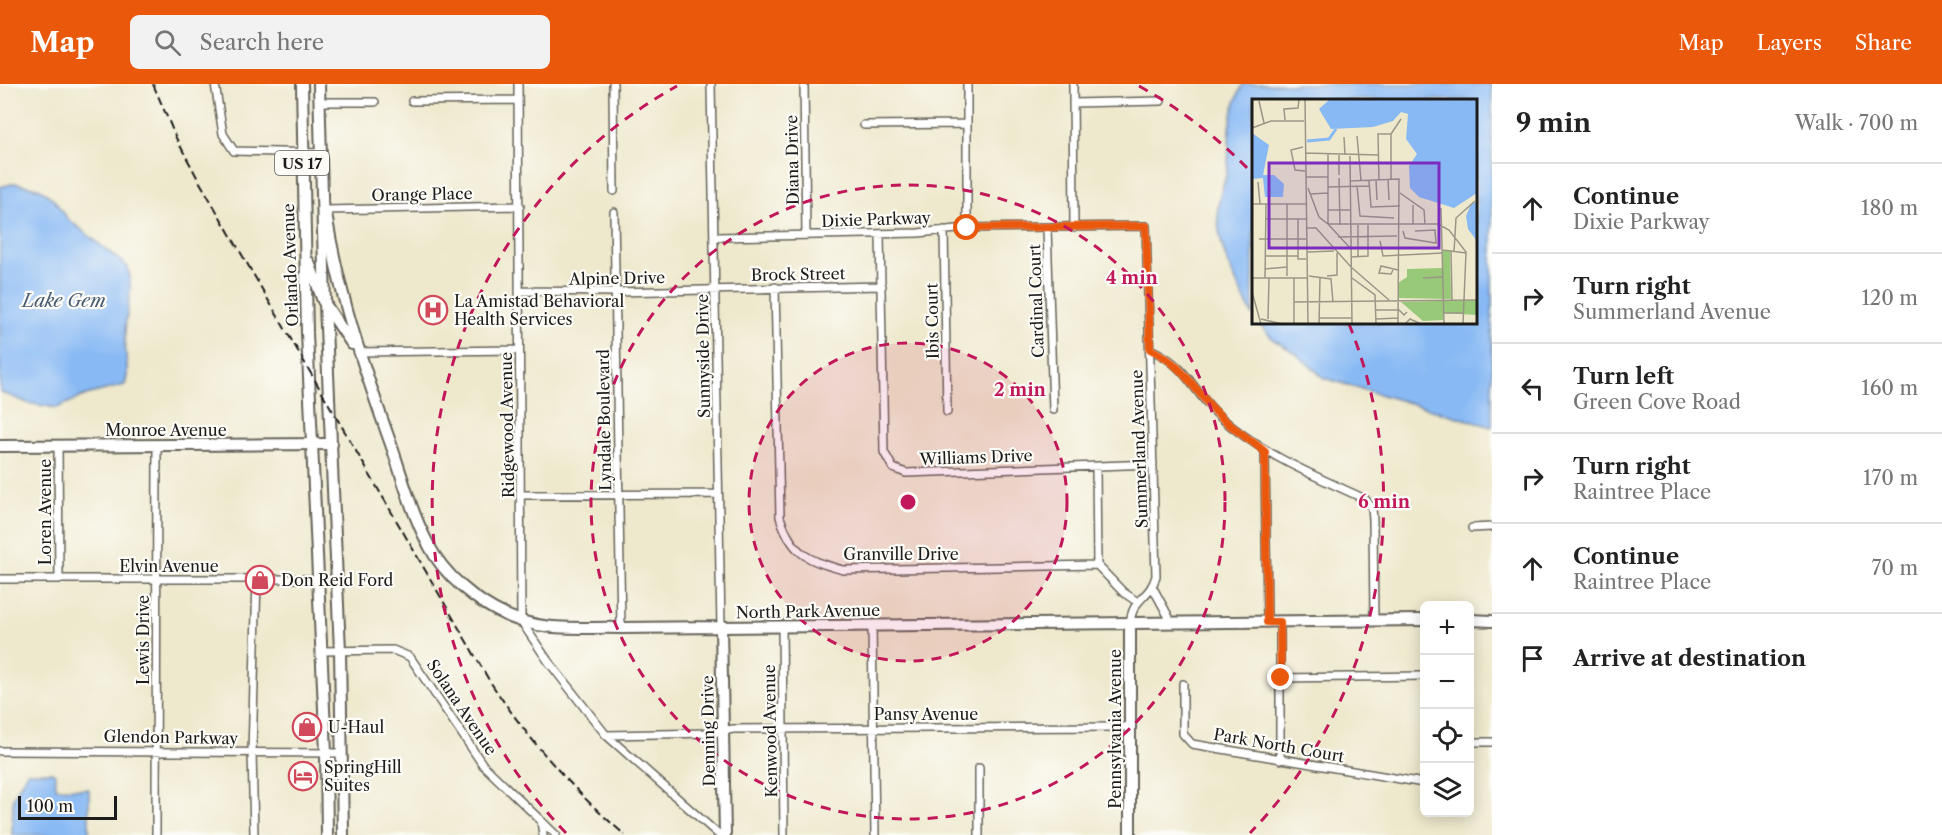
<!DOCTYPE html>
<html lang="en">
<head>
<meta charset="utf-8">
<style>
  :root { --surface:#fff; --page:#f2f2f2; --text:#222; --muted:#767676; --line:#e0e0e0; --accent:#ea580c }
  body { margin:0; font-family:"Libre Caslon Text",serif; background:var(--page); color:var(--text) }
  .controls { position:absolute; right:18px; bottom:18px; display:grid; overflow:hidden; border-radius:9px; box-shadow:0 3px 15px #0003 }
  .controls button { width:54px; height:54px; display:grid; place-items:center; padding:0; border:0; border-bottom:2px solid var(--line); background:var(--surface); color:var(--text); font:30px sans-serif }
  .scale { position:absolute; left:18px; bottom:15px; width:99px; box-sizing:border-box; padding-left:6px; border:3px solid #1c1c1c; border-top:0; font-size:16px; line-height:21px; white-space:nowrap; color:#1c1c1c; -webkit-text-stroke:4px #fdfcf7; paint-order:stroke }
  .stop { position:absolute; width:18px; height:18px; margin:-14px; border:4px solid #ea580c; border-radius:50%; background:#fff }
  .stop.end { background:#ea580c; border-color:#fff; box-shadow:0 2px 6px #0008 }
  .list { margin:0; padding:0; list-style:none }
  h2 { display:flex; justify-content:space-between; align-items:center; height:78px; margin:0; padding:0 24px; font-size:26px }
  h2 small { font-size:20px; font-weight:400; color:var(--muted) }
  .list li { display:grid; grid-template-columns:39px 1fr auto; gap:18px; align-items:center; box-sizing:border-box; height:90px; padding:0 24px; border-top:2px solid var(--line) }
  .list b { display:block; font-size:22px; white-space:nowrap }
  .list p { margin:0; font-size:20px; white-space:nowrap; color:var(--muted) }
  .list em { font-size:20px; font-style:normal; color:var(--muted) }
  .icon { flex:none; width:33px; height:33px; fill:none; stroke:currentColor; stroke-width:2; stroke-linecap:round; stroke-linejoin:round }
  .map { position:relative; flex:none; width:1492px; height:751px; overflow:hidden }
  header { display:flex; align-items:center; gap:36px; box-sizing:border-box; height:84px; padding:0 30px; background:var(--accent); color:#fff }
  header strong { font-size:28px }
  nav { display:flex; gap:33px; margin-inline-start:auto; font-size:21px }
  .search { width:420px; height:54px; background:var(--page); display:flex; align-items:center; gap:15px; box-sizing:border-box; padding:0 21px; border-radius:9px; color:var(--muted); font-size:22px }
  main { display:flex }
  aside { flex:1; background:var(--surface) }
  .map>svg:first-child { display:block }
  .water { fill:#88b9f4; stroke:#526a88; stroke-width:1.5 }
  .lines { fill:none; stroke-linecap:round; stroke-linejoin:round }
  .street-casing { stroke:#66635a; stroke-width:10 }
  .secondary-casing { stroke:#66635a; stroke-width:14 }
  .primary-casing { stroke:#66635a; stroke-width:14 }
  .street { stroke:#fff; stroke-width:7 }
  .secondary { stroke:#fff; stroke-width:10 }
  .primary { stroke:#fff; stroke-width:10 }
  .rail { stroke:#1c1c1c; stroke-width:2; stroke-dasharray:9 4.5; stroke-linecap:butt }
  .route { stroke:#ea580c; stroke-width:8 }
  .ring { fill:none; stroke:#c2185b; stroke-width:3; stroke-dasharray:10 8 }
  .labels { text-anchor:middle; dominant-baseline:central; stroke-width:4.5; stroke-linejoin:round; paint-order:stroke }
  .shield { fill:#fdfcf7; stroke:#605f5e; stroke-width:1.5 }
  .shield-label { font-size:15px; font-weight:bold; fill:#1c1c1c }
  .street-label { font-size:16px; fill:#1c1c1c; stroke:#fdfcf7 }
  .poi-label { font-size:16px; fill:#1c1c1c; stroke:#fdfcf7; text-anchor:start }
  .water-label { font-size:18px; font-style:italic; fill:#475b72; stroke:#fdfcf7 }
  .inset-river { fill:none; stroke:#88b9f4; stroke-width:3 }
  .inset-road { fill:none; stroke:#9a9686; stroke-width:1.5 }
  .view { fill:#7b2cbf; fill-opacity:0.15; stroke:#7b2cbf; stroke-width:3 }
  .inset-edge { fill:none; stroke:#1c1c1c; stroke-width:3 }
  .centre { fill:#c2185b; stroke:#fdfcf7; stroke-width:3 }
  .ring-label { font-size:18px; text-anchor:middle; font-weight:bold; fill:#c2185b; stroke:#fdfcf7; stroke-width:4.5; stroke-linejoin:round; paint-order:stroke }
</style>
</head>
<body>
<header>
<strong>Map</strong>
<div class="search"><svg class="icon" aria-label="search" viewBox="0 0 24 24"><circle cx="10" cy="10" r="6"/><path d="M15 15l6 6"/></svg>Search here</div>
<nav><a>Map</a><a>Layers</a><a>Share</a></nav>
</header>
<main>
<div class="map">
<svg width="1492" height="751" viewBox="0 0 1492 751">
  <rect width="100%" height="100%" fill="#fdfcf7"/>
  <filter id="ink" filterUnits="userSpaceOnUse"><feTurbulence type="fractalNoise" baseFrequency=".0167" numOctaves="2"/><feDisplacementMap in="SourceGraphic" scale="12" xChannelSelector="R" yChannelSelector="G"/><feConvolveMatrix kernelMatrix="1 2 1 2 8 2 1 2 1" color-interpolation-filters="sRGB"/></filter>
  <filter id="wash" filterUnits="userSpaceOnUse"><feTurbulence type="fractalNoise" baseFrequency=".008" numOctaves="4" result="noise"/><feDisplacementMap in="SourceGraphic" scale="24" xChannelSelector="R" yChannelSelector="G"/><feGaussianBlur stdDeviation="1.35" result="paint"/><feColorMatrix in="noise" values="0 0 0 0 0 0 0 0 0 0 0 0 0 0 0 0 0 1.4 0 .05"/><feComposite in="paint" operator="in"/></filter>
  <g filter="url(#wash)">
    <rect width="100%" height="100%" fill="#eee8cc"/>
    <path class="water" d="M1243,0h249v343l-168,-49 -30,-26 -20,-12 -16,-17 218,-1v-222h-222l-1,216c-17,-33 -41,-76 -34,-115 2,-12 8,-23 9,-36 2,-32 0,-52 15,-81z
      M15,99l26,6 13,11 14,19 60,48c7,26 -5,50 -3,76 0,15 5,27 0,42l-39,10 -29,13 -29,-5 -28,-11v-205z
      M27,688h25l3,2 1,14 33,1v46h-77l1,-37z"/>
  </g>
  <g filter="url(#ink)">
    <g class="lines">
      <g class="street-casing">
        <path id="street" d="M215,0l8,50 11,17 86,2
          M518,0l3,537 27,40 58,74 113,100
          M613,0l1,107
          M711,0l10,543
          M804,0l2,151
          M967,0v144
          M1073,0l1,144
          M412,17l106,-1
          M320,18h55
          M1073,19l88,-2
          M864,41l103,-1
          M326,126l194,-4
          M614,128l7,416
          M1047,144l6,182
          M944,146l3,182
          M880,150l4,218 9,16 13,5 247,-9
          M715,153l203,-4 49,-5 179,-2 10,350c-6,23 -24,21 -26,48
          M775,203l5,230c12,37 27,43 63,53l254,-5
          M519,207l97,1 266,-6
          M1150,265c38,17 41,40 68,66 43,39 95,60 147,84l7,9 1,12 1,101
          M358,268l161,-2
          M58,361l1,134
          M1265,368l2,170
          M1096,383l1,98 26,27 13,9
          M521,411l197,-1
          M1472,444l20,-1
          M0,495h338
          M1153,504l19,35
          M872,541l3,210
          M782,542l2,209
          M322,567l71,-1 17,7 73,108 73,70
          M1281,594l143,-2
          M1183,600v50l9,10 232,39
          M606,651l106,-2 21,-4 397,-2
          M1470,658h22
          M0,667l342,2
          M1280,676v-138
          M541,737l2,14
          M156,751l1,-389
          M254,751l-2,-83 5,-173
          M979,751v-67"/>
      </g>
      <g class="secondary-casing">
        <path id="secondary" d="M326,130c13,82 39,158 67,236 12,36 22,74 42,106 19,29 54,55 86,65 31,10 68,6 100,7l803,-8
          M325,220l27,40
          M0,362l332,-2
          M1470,536l22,1
          M721,543l4,208
          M1130,751v-211"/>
      </g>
      <g class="primary-casing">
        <path id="primary" d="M302,0l5,249 19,420 1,82
          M319,0l6,220 15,347 3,184
          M309,178l14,39"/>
      </g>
      <use href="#street" class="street"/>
      <use href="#secondary" class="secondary"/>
      <use href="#primary" class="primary"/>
      <path class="rail" d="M153,0l23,54 22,41 291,501c38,58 83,110 136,155"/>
    </g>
  </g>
  <g class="lines" filter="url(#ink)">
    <path class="route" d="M967,144l179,-2 4,123c34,16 42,39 67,64 14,15 33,26 48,39l2,170h13l1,56"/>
  </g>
  <circle cx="908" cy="418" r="159" fill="#c2185b" fill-opacity=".12"/>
  <g class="ring">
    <circle cx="908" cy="418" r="159"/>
    <circle cx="908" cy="418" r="317"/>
    <path d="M566 749A476 476 0 0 1 677 2M1139 2A476 476 0 0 1 1253 90M1349 240A476 476 0 0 1 1250 749"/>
  </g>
  <defs>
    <g id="hospital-ring" transform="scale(1.5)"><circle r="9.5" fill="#fdfcf7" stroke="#d1495b" stroke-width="1.5"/><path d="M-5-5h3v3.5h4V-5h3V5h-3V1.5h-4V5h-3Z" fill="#d1495b"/></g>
    <g id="shop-ring" transform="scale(1.5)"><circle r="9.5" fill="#fdfcf7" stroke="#d1495b" stroke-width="1.5"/><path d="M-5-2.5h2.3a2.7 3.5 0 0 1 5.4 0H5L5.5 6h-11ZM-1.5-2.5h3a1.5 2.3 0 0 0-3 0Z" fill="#d1495b"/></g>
    <g id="hotel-ring" transform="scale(1.5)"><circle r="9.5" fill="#fdfcf7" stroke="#d1495b" stroke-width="1.5"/><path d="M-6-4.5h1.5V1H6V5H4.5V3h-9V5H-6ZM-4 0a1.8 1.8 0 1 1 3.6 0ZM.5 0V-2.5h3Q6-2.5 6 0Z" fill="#d1495b"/></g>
  </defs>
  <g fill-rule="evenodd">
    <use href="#hospital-ring" x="433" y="226"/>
    <use href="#shop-ring" x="260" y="496"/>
    <use href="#shop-ring" x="307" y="643"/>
    <use href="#hotel-ring" x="303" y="692"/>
  </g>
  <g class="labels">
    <rect class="shield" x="275" y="67" width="54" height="24" rx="4.5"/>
    <g class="shield-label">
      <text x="302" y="79">US 17</text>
    </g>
    <g class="street-label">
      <text transform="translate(792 76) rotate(-91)">Diana Drive</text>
      <text transform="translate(422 110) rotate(-1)">Orange Place</text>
      <text transform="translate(876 135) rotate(-2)">Dixie Parkway</text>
      <text transform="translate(290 181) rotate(-92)">Orlando Avenue</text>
      <text transform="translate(798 190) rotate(-1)">Brock Street</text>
      <text transform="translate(617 194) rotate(-1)">Alpine Drive</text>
      <text transform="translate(1036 217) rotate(-92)">Cardinal Court</text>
      <text transform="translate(932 237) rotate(-91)">Ibis Court</text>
      <text transform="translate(703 272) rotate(-91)">Sunnyside Drive</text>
      <text transform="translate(604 336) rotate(-91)">Lyndale Boulevard</text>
      <text transform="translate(507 341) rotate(-91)">Ridgewood Avenue</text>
      <text x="166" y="346">Monroe Avenue</text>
      <text transform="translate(1139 365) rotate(-92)">Summerland Avenue</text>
      <text transform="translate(976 373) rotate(-2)">Williams Drive</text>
      <text transform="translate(45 428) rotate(-90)">Loren Avenue</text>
      <text x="901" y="470">Granville Drive</text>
      <text x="169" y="482">Elvin Avenue</text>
      <text transform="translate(808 527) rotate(-1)">North Park Avenue</text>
      <text transform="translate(143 556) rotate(-90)">Lewis Drive</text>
      <text transform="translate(462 623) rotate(56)">Solana Avenue</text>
      <text x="926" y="630">Pansy Avenue</text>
      <text transform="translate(1115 645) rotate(-90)">Pennsylvania Avenue</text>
      <text transform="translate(708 647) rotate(-91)">Denning Drive</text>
      <text transform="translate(770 647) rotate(-91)">Kenwood Avenue</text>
      <text transform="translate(171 653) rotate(1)">Glendon Parkway</text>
      <text transform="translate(1279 661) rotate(10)">Park North Court</text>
    </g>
    <g class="poi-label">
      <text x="454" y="217">La Amistad Behavioral<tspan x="454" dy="18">Health Services</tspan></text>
      <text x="281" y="496">Don Reid Ford</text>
      <text x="328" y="643">U-Haul</text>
      <text x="324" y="683">SpringHill<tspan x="324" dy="18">Suites</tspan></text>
    </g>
    <g class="water-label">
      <text x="64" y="217">Lake Gem</text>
    </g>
  </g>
  <g transform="translate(1252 15)">
    <rect width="225" height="225" fill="#eee8cc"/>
    <path d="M191,151l7,1 1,48 -52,-1 -1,-15 9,-6v-8l36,-1zM225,201v15l-34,-2v7l-20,1 -22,-19z" fill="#98c979"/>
    <path d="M225,0v94l-23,15 -35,-11 -9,-9 -1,-22 8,-12 -11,-15 2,-25 -7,-2 -8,9 -20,6 -42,2 -12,-20 10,-9zM0,34l17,12 -6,30h11l10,9 -1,13h-18l-2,-19 -11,1zM225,103v39l-9,-12 -2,-13 5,-12z" fill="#88b9f4"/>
    <path class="inset-river" d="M55,42l22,-2 7,-10"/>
    <path class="inset-road" d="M53,0l3,225M7,2l5,22M33,21l-1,-11 14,-1 1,-9M0,29l19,-7h33M105,37l4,44M92,38l1,18M51,48l-12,3 4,20 10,1M53,54l74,2M76,55v70M87,56v20M98,57l2,168M54,78h22M87,79l1,47M124,81l1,20M127,81l-1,-46h13M136,81l1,20M139,81v-46l10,-15M98,82l49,-2 -1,145M117,82l2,26 29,-1M6,83l2,22M105,87l3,30 34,2M76,88l41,-1M56,89l11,29 9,7h110l11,6 17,22 -3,72M148,94l24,17 1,14M58,95l18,-1M0,105h55M161,106v19M189,109l3,116M76,111h23M14,120h41M46,120v40h8M76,125l23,25M106,126v31M55,129h9l35,39 38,33M151,132l2,7 31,5 -1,-13 -20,1M86,138l59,-1M7,140h47M128,142l3,15 60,-3M191,151l23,3M199,152l1,49M56,153l26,-1M202,153l2,-34 19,-17M14,157h32M99,158l17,-1v-31M13,170l22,-2M141,171l-2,4 -12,-1 2,-7 17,4M35,177v-72M57,177l22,3 2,23M75,177l10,-1v-22M0,179h56M13,179l1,-74M42,179v46M100,179l23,17 1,29M171,179l20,-1M0,193l9,32M42,203l183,-2M124,211h23l5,5 3,-3M192,214h19M67,219h33M9,220l21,5M16,220l1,-41M124,220l22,-1M67,225l1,-46M153,225l5,-5 11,5"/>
    <path class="view" d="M17,64h170v85h-170z"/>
    <rect width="225" height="225" class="inset-edge"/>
  </g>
  <circle cx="908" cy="418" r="9" class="centre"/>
  <g class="ring-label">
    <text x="1132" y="200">4 min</text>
    <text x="1020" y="312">2 min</text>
    <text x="1384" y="424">6 min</text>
  </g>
</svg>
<div class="controls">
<button>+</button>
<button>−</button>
<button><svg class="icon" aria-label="locate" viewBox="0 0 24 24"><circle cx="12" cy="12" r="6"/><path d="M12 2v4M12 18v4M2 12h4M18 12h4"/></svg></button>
<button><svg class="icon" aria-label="layers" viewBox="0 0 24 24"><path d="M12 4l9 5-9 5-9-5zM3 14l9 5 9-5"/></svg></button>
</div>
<div class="scale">100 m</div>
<div class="stop" style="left:967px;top:144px"></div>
<div class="stop end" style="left:1281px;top:594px"></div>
</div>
<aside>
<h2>9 min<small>Walk · 700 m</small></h2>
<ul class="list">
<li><svg class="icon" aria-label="ahead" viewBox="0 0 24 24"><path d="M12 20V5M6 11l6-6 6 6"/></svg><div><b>Continue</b><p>Dixie Parkway</p></div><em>180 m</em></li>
<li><svg class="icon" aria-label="right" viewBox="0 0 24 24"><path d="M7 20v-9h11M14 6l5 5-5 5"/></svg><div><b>Turn right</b><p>Summerland Avenue</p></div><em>120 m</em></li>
<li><svg class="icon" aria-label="left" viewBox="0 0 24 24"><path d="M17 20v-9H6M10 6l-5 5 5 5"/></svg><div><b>Turn left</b><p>Green Cove Road</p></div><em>160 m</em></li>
<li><svg class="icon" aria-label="right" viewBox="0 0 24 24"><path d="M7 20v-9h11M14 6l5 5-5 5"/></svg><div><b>Turn right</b><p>Raintree Place</p></div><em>170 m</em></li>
<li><svg class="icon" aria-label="ahead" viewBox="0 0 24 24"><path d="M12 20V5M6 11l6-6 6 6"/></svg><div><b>Continue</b><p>Raintree Place</p></div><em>70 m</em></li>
<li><svg class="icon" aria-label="arrive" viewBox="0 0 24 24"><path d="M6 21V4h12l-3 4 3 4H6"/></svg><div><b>Arrive at destination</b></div></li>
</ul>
</aside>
</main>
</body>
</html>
